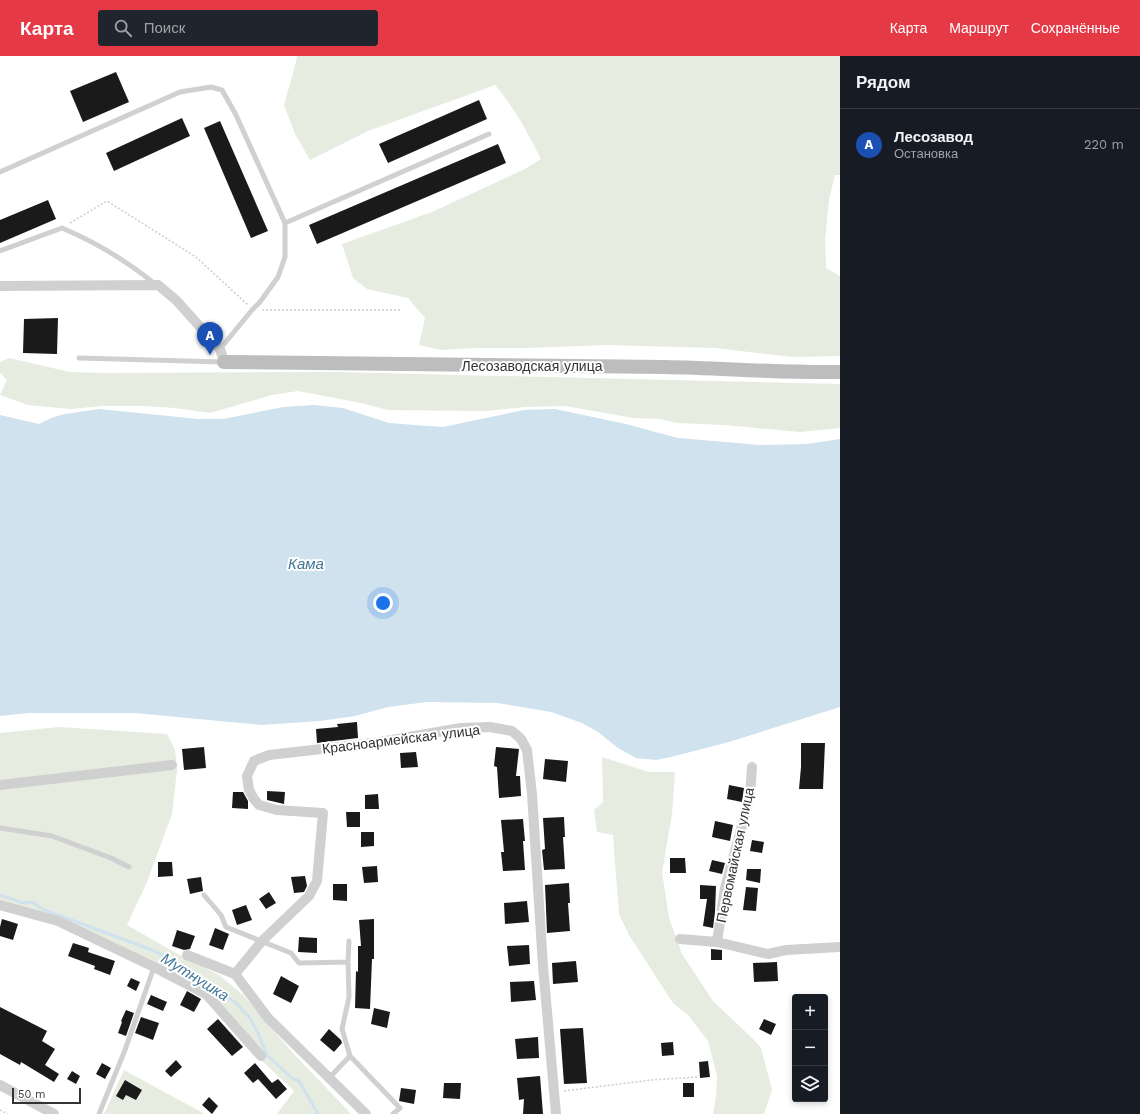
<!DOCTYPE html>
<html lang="ru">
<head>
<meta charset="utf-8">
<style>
  :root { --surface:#171b24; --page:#20242c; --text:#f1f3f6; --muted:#9ea1a6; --line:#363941; --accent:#e63946 }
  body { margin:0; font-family:"Work Sans",sans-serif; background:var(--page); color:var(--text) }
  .controls { position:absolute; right:12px; bottom:12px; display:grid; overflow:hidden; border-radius:4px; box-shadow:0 2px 6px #0003 }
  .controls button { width:36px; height:36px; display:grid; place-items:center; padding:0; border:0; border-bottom:1px solid var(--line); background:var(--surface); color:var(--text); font:20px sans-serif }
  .scale { position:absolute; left:12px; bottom:10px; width:69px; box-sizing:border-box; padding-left:4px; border:2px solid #333; border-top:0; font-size:11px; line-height:14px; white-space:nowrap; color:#333; -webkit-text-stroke:3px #fff; paint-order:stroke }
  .you { position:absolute; left:383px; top:547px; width:14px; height:14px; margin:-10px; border:3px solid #fff; border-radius:50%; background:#1a73e8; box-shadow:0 0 0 6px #1a73e833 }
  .badge { display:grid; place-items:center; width:26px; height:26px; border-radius:50%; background:var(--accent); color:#fff; font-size:13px; font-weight:700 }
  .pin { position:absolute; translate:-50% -33px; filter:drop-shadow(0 1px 2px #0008) }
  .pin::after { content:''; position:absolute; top:21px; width:14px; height:12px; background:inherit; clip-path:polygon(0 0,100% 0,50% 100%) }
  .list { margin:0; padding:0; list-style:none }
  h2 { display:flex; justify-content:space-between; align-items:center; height:52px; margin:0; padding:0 16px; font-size:17px }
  h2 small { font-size:13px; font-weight:400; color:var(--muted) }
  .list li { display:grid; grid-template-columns:26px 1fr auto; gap:12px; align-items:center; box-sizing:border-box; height:72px; padding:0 16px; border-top:1px solid var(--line) }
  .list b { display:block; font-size:15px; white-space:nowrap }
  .list p { margin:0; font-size:13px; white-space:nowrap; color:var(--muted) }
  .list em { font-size:13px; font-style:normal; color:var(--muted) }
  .icon { flex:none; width:22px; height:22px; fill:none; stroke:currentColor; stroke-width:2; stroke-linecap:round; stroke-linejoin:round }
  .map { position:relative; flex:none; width:840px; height:1058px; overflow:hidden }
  header { display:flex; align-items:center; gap:24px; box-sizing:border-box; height:56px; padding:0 20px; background:var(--accent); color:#fff }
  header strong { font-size:19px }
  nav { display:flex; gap:22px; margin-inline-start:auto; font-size:14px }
  .search { width:280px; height:36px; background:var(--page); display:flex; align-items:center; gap:10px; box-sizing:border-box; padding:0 14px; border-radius:4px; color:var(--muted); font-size:15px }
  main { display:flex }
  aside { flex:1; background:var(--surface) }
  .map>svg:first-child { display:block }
  .green { fill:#e6ecdf }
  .water { fill:#cfe2ee }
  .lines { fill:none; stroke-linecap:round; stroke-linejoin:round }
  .stream { stroke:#cfe2ee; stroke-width:3 }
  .building { fill:#1a1a1a }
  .path { stroke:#cdcdcd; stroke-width:1.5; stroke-dasharray:2 2; stroke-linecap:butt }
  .lane { stroke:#d0d0d0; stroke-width:5 }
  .street { stroke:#d0d0d0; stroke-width:10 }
  .secondary { stroke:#bdbdbd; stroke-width:14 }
  .labels { text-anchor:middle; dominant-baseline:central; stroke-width:4; stroke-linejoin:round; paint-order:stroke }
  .street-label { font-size:14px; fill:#333; stroke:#fff }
  .water-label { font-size:15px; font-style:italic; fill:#3f7597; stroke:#fff }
</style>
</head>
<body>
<header>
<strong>Карта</strong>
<div class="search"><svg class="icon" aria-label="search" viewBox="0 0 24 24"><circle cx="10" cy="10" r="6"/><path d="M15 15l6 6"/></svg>Поиск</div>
<nav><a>Карта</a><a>Маршрут</a><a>Сохранённые</a></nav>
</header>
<main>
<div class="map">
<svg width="840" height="1058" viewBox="0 0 840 1058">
  <rect width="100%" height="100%" fill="#fff"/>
  <path class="green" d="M297,0h543v119h-5l-6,24 -4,41 1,28 14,8v80l-47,1 -78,-9 -108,-3 -83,3h-48l-34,2 -23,-5 6,-27 -17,-20 -41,-9 -14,-11 -11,-34 90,-32 93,-43 16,-10c-13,-26 -27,-52 -46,-74l-127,46 -58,29 -15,-26 -11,-29 11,-39z
    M9,302l61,14 34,1 232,-1 504,12v44l-40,4 -75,-7 -48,-2 -16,-4 -27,-1 -69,-12 -40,1 -39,4 -98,-1 -27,-7 -63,-12 -26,4 -62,18 -35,-5 -32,-2h-40l-33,3 -42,-4 -28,-10 7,-15 -7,-7v-11z
    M59,671l108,7 8,16 2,20 -5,44 -25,68 -20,43 47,27 45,23 24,20 50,58 58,61h-74l17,-23 -34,-32 -52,-68 -57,-30 -151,-59v-169z
    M602,701l47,15h26l-3,42 -10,58 7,46 13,36 31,47 40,38 8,9 11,42 -8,24h-51l3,-17 1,-21 -9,-35 -20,-26 -15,-12 -15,-23 -29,-45 -10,-21 -6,-79 -16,-3 -3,-22 9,-8z
    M124,1014l81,44h-101z"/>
  <path class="water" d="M314,349l29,3 46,15 39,3 15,1 81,-17 31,-1 71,15 52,14 82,7 47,-1 33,-5v268l-111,35 -58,15 -15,3 -20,-2 -18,-10 -20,-16 -16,-9 -31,-11 -53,-9 -71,-1 -39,5 -33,9 -35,5 -59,4 -126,-12h-106l-29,3v-301l39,9 12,-6 14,-4 34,-5 99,10h25l60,-12z"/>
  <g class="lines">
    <path class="stream" d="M0,839l23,8 9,-1 10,7 110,41 19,9 30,18 12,12 22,13 15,16 7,13 10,24 26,24 6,2 19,33"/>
  </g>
  <path class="building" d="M116,16l13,30 -46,20 -13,-31z
    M479,44l8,19 -99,44 -9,-19z
    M182,62l8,18 -76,35 -8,-18z
    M220,65l48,110 -17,7 -47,-110z
    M498,88l8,19 -189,81 -8,-19z
    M48,144l8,19 -56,24v-23z
    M58,262l-1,36 -34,-1 1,-34z
    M357,666l1,16 -41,5 -1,-14 22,-2 -1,-3z
    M801,687h24l-2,46h-24l2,-22z
    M204,691l2,21 -22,2 -2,-21z
    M496,691l23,2 -3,27h4l1,20 -22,2 -2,-31 -3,-1z
    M416,696l2,15 -17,1 -1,-15z
    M545,703l23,2 -2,21 -23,-3z
    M729,729l15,3 -2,14 -15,-3z
    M267,735l18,1 -1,12 -17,-4z
    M233,736h10l5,9v8l-16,-1z
    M378,738l1,15h-14v-14z
    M346,756h14v15h-13z
    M564,761l1,20h-2l2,32 -21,1 -2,-20 3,-1 -2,-31z
    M523,763l2,22h-2l2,29 -22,1 -2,-19h3l-3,-32z
    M715,765l18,4 -3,16 -18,-4z
    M361,776h13v14l-13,1z
    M752,784l12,2 -2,11 -12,-2z
    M670,802h15l1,15h-16z
    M712,804l13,3 -3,11 -13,-3z
    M158,806h14l1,14 -15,1z
    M377,810l1,16 -14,1 -2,-16z
    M747,813h14l-1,14 -14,-3z
    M305,820l2,10 -3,6 -10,1 -3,-16z
    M201,821l2,14 -13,3 -3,-15z
    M569,827l1,20h-2l2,28 -23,2 -2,-48z
    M333,828h14v17l-14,-1z
    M700,829l16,1 -1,26 -2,16 -10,-2 4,-27h-7z
    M746,831l12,1 -2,23 -13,-1z
    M269,836l7,11 -10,6 -7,-10z
    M527,845l2,21 -24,2 -1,-21z
    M246,849l6,15 -15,5 -5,-15z
    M2,863l16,5 -5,16 -13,-4v-9z
    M374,863v40h-2l-2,50 -15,-1 1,-37 2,1v-26h3l-2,-26z
    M215,872l14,6 -6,16 -14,-5z
    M177,874l18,6 -5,13 -6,1 -12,-4z
    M299,881l18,1v15l-19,-1z
    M73,887l16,5 -1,4 27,9 -5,14 -16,-6 1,-3 -27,-10z
    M529,889l1,19 -21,2 -2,-20z
    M711,893l11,1v10h-11z
    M576,905l2,21 -25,2 -1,-21z
    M777,906l1,19 -24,1 -1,-19z
    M281,920l18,10 -8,17 -18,-9z
    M131,922l9,4 -4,9 -9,-5z
    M534,925l2,19 -25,2 -1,-20z
    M187,935l14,8 -7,13 -14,-7z
    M151,939l16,7 -4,9 -16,-7z
    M0,951l47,24 -5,10 13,8 -10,16 14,9 -5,8 -33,-20 -1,3 -20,-11z
    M374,952l16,4 -3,16 -16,-4z
    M126,954l8,3 -8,23 -8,-3 4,-11 -1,-1z
    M141,961l18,6 -6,17 -18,-7z
    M218,963l25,28 -11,9 -25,-27z
    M764,963l12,5 -5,11 -12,-6z
    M583,972l4,55 -23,1 -4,-55z
    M329,973l12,11 1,3 -8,9 -14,-12z
    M538,981l1,21 -22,1 -2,-20z
    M673,986l1,13 -12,1 -1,-13z
    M176,1004l6,7 -11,10 -6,-6z
    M708,1005l2,16 -10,1 -1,-16z
    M102,1007l9,5 -6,11 -9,-5z
    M255,1007l17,20 6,-4 9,10 -11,10 -18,-20 -5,4 -9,-10z
    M72,1015l8,5 -4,8 -9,-5z
    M540,1020l3,38h-20l1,-15 -5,1 -2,-22z
    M125,1024l17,10 -6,10 -10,-5 -3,5 -7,-4z
    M444,1027h17l-1,16 -17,-1z
    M683,1027h11v14h-11z
    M401,1032l15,2 -2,14 -15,-3z
    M209,1041l9,9 -6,8 -10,-9z"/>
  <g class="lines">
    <path class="path" d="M70,167l37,-22 89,56 52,48
      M262,254h140
      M564,1035l87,-11 46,-3
      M0,1054l8,4"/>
    <path class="lane" d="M0,116l180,-80 31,-5 11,3 14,25 49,108v34l-7,20 -18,25 -8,8 -32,39
      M285,167l204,-89
      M0,195l62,-23c33,14 65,33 93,56
      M79,302l144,4
      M0,772l52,8 59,22 18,9
      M204,839l17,20 5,12 65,26 8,10 49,-1
      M349,885l-1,21 1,35 -7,32 8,27 50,52 -7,6
      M330,1021l20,-21
      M99,1058l26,-64 29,-83"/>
    <path class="street" d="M0,230l158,-1 18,15 44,49 4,13
      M0,729l172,-20
      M0,849l58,16 96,46 52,27 55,62
      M680,883l37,3 51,12 18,-4 54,-3
      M717,886l8,-54 25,-92 2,-29
      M187,899l48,19 33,44 98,96
      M235,918l27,-33 47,-45 8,-15 6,-68 -46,-3 -18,-5 -5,-6 -5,-9 -2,-14 7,-15 15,-6 105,-12 87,-15 29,-1 22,4 9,8 6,11 5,44 11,172 13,148
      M0,1029l54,29"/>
    <path class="secondary" d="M224,306c146,3 293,3 440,5 58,1 117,6 176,5"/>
  </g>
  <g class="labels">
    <g class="street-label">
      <text x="532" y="310">Лесозаводская улица</text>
      <text transform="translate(401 683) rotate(-7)">Красноармейская улица</text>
      <text transform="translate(735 799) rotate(-78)">Первомайская улица</text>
    </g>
    <g class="water-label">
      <text x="306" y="508">Кама</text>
      <text transform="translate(195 921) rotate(32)">Мутнушка</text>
    </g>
  </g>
</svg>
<div class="controls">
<button>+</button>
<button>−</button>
<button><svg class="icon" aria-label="layers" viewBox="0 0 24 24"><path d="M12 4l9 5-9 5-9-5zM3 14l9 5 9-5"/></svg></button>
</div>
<div class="scale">50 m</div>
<div class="you"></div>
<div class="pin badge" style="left:210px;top:299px;background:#1a4fb4">A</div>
</div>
<aside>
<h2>Рядом<small></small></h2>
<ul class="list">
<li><span class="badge" style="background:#1a4fb4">A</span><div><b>Лесозавод</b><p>Остановка</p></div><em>220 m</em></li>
</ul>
</aside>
</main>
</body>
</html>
